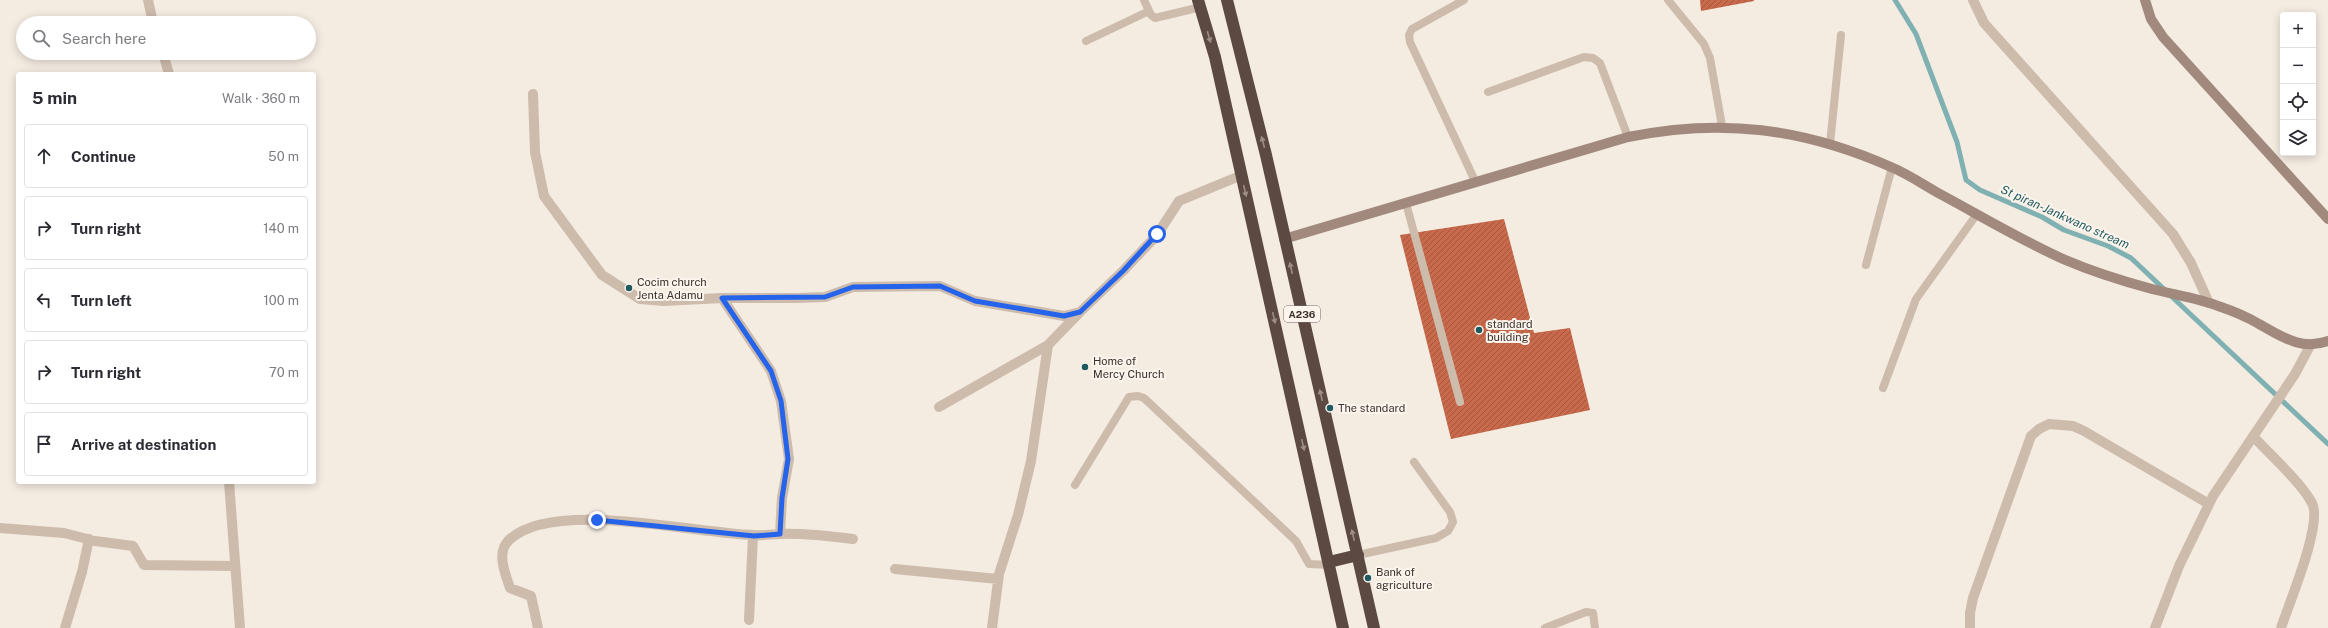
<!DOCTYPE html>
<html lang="en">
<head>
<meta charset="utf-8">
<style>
  :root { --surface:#fff; --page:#f7f7f7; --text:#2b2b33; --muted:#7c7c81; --line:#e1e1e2 }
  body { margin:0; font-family:"Public Sans",sans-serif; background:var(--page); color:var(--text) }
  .controls { position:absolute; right:12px; top:12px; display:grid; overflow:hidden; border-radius:4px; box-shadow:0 2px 10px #0003 }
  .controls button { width:36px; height:36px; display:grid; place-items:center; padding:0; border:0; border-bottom:1px solid var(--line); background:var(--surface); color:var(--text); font:20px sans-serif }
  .stop { position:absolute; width:12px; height:12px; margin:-9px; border:3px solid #2563eb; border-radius:50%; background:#fff }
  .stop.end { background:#2563eb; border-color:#fff; box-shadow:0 1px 4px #0008 }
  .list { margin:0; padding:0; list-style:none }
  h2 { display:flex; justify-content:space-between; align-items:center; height:52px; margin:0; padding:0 16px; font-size:17px }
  h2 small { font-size:13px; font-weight:400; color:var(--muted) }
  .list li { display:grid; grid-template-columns:26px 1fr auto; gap:12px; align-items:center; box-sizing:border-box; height:64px; margin:0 8px 8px; padding:0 8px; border:1px solid var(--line); border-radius:4px }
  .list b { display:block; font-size:15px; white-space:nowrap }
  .list em { font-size:13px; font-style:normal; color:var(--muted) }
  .icon { flex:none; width:22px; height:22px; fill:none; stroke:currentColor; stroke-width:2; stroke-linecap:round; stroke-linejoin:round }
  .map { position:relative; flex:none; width:2328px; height:628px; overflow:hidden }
  .search { position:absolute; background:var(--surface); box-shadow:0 2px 10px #0003; left:16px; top:16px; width:300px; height:44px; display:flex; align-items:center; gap:10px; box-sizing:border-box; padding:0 14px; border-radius:22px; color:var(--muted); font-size:15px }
  .panel { position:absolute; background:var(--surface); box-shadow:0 2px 10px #0003; left:16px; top:72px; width:300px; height:412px; border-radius:4px }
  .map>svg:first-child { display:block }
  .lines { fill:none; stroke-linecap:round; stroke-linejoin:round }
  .stream { stroke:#7fb0b2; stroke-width:5 }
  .building { fill:url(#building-hatch) }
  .lane { stroke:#cdbbac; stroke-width:8 }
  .street { stroke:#cdbbac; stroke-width:10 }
  .secondary { stroke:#a18a7d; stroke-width:10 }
  .highway { stroke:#5c4a42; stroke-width:12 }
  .oneway { fill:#9c8e87 }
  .route { stroke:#2563eb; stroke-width:5 }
  .poi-dot { fill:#1f5a5e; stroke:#fbf5ee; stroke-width:1.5 }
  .labels { text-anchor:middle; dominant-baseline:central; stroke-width:4; stroke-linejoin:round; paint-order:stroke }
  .shield { fill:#fbf5ee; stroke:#756b66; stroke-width:1 }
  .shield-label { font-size:10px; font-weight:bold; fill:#3b302b }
  .poi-label { font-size:11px; fill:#3b302b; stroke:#fbf5ee; text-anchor:start }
  .water-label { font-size:12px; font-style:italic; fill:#1f5a5e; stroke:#fbf5ee }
</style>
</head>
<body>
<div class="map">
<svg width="2328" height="628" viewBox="0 0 2328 628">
  <defs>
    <pattern id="building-hatch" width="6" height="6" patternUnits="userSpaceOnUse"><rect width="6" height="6" fill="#c8694b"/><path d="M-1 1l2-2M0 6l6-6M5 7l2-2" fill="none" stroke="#a4573f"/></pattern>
  </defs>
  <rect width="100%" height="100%" fill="#f4ebe1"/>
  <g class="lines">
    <path class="stream" d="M1895,0l21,34 41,108 9,38 14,10 62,27 22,13 44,16 23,12 34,32
      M2170,295l158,149"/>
  </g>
  <path class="building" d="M1700,0h54v1l-53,10z
    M1504,219l30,114 36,-5 20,82 -139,29 -51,-204z"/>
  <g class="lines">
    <path class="lane" d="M1144,0l7,15 4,3 46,-11
      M1464,0l-52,29 -3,6 1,7 66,141
      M1668,0l36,44 6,14 12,68
      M1086,41l63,-30
      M1488,92l96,-35 9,1 7,5 28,74
      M1830,144l11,-109
      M1406,203l54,199
      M1866,265l26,-98
      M1883,388l33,-89 61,-85
      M1075,485l54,-88 9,-1 6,2 152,143 13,23 21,1
      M1358,555l78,-17 12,-7 5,-9 -3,-10 -36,-50
      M1545,628l41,-16 7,1 2,15"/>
    <path class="street" d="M148,0l5,23
      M1973,0l11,23 189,211 18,29 18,40
      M163,53l6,21
      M533,94l2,58 9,44 58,79 38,24 24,2 58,-3h75l28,-1 28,-10 87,-1 35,15 89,15 16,-4 43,-41 34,-36 22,-34 63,-26
      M722,298l49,73 10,30 8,58 -7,39 -2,36
      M939,407l109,-62 32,-33
      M2253,436c17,19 47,45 59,67 11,21 -23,100 -31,125
      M229,482l11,146
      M0,528l64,5 31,8 38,5 11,19 91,1
      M895,569l103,10
      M749,620l4,-84
      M65,628l17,-56 7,-33
      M538,628l-7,-32 -21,-8c-5,-15 -14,-36 -1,-48 44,-42 187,-6 244,-5 9,1 18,-1 27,-1 24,-1 49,2 73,5
      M992,628l7,-54 19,-59 13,-54 17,-116
      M1970,628v-15l3,-15 58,-162 8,-7 10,-5 24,2 11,5 125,73
      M2155,628l24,-62 34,-70 82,-122 16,-30"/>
    <path class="secondary" d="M2145,0l6,19 12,18 165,182
      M1284,239l344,-102c94,-19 175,-9 263,30 17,7 33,18 49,27 41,22 81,46 123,65 28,12 59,22 89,30 23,6 47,9 69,18 12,4 26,10 38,17 22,12 42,27 69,17"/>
    <path class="highway" d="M1198,0l17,57 128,571
      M1227,0l39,155 108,473
      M1329,562l29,-7"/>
  </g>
  <defs><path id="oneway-solid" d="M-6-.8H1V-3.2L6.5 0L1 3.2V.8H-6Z"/></defs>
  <g class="oneway">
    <use href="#oneway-solid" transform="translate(1209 37) rotate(74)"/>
    <use href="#oneway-solid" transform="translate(1263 142) rotate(-104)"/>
    <use href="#oneway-solid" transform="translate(1245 191) rotate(77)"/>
    <use href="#oneway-solid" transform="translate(1291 268) rotate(-103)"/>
    <use href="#oneway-solid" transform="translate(1274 318) rotate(77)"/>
    <use href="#oneway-solid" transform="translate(1321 395) rotate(-103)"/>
    <use href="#oneway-solid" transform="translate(1303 445) rotate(77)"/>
    <use href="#oneway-solid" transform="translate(1353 535) rotate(-103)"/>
  </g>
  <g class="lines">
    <path class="route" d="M597,520l157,16 26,-2 2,-36 6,-39 -7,-58 -10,-30 -49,-73 103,-1 28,-10 87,-1 35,15 89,15 16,-4 43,-41 34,-37"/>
  </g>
  <g class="poi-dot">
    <circle cx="629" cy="288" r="4"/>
    <circle cx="1479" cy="330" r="4"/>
    <circle cx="1085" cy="367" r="4"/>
    <circle cx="1330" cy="408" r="4"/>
    <circle cx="1368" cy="578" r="4"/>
  </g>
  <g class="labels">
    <rect class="shield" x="1284" y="306" width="36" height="16" rx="3"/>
    <g class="shield-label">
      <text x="1302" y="314">A236</text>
    </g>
    <g class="poi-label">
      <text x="637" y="282">Cocim church<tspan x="637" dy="13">Jenta Adamu</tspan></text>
      <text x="1487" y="324">standard<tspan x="1487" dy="13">building</tspan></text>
      <text x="1093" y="361">Home of<tspan x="1093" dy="13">Mercy Church</tspan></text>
      <text x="1338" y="408">The standard</text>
      <text x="1376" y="572">Bank of<tspan x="1376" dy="13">agriculture</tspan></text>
    </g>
    <g class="water-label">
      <text transform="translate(2065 217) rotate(24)">St piran-Jankwano stream</text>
    </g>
  </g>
</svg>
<div class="controls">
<button>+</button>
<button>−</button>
<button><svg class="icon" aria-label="locate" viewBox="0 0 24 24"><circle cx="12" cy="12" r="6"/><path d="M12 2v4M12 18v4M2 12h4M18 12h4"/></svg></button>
<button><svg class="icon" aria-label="layers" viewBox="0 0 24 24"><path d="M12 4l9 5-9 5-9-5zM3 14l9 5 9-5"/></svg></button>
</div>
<div class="stop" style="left:1157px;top:234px"></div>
<div class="stop end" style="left:597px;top:520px"></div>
<div class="search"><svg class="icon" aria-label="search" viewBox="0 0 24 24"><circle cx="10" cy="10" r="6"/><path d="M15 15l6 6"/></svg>Search here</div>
<section class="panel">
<h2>5 min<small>Walk · 360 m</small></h2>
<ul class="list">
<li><svg class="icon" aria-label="ahead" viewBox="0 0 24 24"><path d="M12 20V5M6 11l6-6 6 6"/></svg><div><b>Continue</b></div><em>50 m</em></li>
<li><svg class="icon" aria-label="right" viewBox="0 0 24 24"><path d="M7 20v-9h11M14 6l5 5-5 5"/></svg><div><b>Turn right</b></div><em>140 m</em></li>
<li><svg class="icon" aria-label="left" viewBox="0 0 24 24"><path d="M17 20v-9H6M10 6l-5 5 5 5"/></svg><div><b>Turn left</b></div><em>100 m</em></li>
<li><svg class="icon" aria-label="right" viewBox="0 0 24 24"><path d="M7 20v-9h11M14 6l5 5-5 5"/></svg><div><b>Turn right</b></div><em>70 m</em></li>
<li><svg class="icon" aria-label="arrive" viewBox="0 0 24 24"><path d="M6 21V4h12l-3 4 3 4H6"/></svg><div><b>Arrive at destination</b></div></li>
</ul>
</section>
</div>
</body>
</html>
